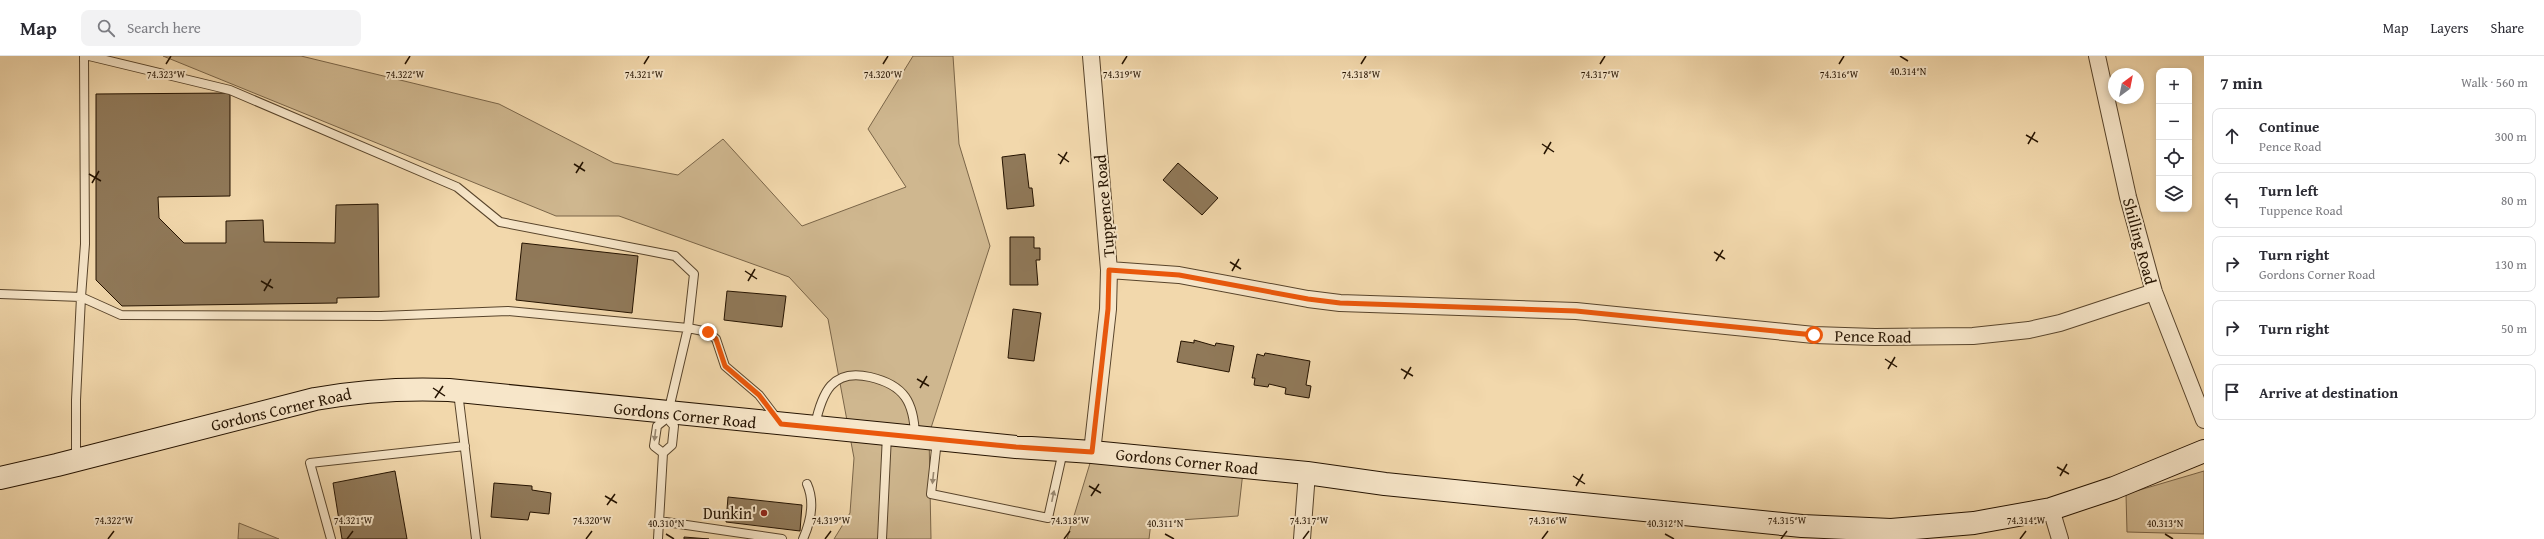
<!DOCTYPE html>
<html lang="en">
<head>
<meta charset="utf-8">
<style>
  :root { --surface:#fff; --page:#f2f2f3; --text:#2b2b33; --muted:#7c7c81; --line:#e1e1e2 }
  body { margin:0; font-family:"Gentium Book Plus",serif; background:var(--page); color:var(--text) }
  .controls { position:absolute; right:12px; top:12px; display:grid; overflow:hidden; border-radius:8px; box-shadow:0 2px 6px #0003 }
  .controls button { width:36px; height:36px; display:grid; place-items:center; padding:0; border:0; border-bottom:1px solid var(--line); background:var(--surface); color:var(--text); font:20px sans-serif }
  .compass { position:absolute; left:2108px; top:12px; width:36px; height:36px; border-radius:50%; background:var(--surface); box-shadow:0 2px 6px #0003; rotate:32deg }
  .stop { position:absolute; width:12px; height:12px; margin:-9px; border:3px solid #ea580c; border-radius:50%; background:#fff }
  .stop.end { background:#ea580c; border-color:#fff; box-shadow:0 1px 4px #0008 }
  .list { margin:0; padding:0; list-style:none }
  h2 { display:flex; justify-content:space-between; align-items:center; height:52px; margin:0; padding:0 16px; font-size:17px }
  h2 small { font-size:13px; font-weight:400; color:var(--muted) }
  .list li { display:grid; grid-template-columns:26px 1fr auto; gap:12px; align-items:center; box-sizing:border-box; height:56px; margin:0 8px 8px; padding:0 8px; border:1px solid var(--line); border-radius:8px }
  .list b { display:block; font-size:15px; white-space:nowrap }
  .list p { margin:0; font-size:13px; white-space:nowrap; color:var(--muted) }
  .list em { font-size:13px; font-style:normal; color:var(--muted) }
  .icon { flex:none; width:22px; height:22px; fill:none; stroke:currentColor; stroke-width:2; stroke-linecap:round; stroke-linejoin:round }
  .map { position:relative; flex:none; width:2204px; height:483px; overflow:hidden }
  header { display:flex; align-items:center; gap:24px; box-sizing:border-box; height:56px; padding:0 20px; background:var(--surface); border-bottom:1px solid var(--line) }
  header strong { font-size:19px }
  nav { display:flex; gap:22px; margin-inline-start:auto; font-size:14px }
  .search { width:280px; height:36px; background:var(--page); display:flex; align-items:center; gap:10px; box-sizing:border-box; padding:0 14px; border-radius:8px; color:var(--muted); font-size:15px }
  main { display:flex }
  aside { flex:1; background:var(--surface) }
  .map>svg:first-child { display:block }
  .green { fill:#cfb78f; stroke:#7a6548 }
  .building { fill:#907959; stroke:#251300 }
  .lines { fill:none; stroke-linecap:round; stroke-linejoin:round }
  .lane-casing { stroke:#58442b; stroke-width:10 }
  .street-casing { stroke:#58442b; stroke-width:18 }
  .secondary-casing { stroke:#251300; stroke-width:24 }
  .lane { stroke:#f7e6c9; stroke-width:8 }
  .street { stroke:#f7e6c9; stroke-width:16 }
  .secondary { stroke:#f7e6c9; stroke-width:22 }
  .oneway { fill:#98876f }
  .route { stroke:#ea580c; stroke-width:5 }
  .ticks { fill:none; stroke:#251300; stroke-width:1.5 }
  .poi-dot { fill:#8f2418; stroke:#f7e6c9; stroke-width:1.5 }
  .labels { text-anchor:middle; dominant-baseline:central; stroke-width:4; stroke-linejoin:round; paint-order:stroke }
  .street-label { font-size:16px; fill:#251300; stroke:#f7e6c9 }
  .poi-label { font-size:16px; fill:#251300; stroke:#f7e6c9; text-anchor:end }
  .ticks-label { font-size:10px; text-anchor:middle; fill:#251300; stroke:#f7e6c9; stroke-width:4; stroke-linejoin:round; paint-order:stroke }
</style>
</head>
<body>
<header>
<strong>Map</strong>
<div class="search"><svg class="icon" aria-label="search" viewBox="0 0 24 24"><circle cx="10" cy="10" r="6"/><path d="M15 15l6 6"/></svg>Search here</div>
<nav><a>Map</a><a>Layers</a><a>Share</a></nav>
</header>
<main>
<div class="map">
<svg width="2204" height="483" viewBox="0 0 2204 483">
  <rect width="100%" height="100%" fill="#f2d8ac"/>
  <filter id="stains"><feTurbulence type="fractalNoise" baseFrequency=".005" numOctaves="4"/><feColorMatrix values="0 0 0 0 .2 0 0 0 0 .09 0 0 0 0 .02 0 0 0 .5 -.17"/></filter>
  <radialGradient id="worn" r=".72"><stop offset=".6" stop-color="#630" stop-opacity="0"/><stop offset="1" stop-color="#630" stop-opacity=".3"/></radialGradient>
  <path class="green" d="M163,0h138l198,48 115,59 64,12 45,-36 79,87 104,-39 -38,-58 45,-73h40l6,88 31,102 -61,188 2,105h-97l16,-26 4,-55 -26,-139 -39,-42 -170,-61h-63z
    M1094,394l150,13 -6,53 -87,6 -2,17h-82z
    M2204,415v63l-77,-2 -1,-38z
    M239,467l40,16h-41z"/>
  <path class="building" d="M230,37v103l-72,1 1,21 25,25h42v-22l37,-1 1,22 71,1 1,-38 42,-1 1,93 -42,1v5l-215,3 -26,-26v-186z
    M1025,98l4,34h3l2,18 -27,3 -5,-52z
    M1178,107l40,35 -16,17 -39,-35z
    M1010,181h24v11h6v12h-4l2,25h-28z
    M522,187l116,13 -6,57 -116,-13z
    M727,235l59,5 -4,31 -58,-7z
    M1013,253l28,4 -7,48 -26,-3z
    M1194,284l21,6 1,-3 18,3 -5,26 -52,-10 4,-21 13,2z
    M1265,297l45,8 -4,24 5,1 -2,12 -24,-4 1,-6 -17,-4 -1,3 -14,-2 1,-7h-3l5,-24 7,2z
    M395,415l12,68h-65l-9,-56z
    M494,427l38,3v4l19,3 -2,21 -19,-2 -2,8 -37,-3z
    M728,441l74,8 -2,26 -74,-9z
    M684,481l25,2h-25z"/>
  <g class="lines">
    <g class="lane-casing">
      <path id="lane" d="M89,0l141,34 227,97 43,35 175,34 19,18 -6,54 -20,85 -1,5 -10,8 -3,20 9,7
        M0,238l81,3 4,-53 -1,-188
        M458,336l18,147
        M815,369c7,-32 17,-57 55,-48 35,8 44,26 45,59
        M937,384l-6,54 117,24 15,-67
        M76,402v-58l5,-103 40,18 260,1 127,-5 180,17 20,4 8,7 9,27 34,29 19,25
        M659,465l123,18
        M331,483l-21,-76 155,-17
        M658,483l5,-86 9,-8 2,-19 -7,-8
        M803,483c8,-18 12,-37 4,-55
        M882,483l5,-104"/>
    </g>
    <g class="street-casing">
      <path id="street" d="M1091,0l18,214 -1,39 -16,143
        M2097,0l31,141 26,95 50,128
        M1109,214l70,5 129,24 32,4 236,8 238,24 61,2 98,-1 56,-6 31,-7 94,-31
        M2051,453l9,30
        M1302,483l5,-66"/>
    </g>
    <g class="secondary-casing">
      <path id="secondary" d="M0,422l57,-13 258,-66c45,-8 88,-11 134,-9l567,57 76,5 215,21 78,11 417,42 89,4 83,-7 77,-14 63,-21 90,-37"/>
    </g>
    <use href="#lane" class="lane"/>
    <use href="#street" class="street"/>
    <use href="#secondary" class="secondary"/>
  </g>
  <defs><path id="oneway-solid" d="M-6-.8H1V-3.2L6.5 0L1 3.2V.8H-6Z"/></defs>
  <g class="oneway">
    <use href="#oneway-solid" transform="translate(655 379) rotate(97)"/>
    <use href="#oneway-solid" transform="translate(933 422) rotate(96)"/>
    <use href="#oneway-solid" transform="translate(1053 440) rotate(-78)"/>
  </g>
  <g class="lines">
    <path class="route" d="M708,276l8,7 9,27 34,29 22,29 235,23 76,5 16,-143 1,-39 70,5 129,24 32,4 236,8 238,24"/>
  </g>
  <path class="ticks" d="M1900,0l8,5M166,8l5,-8M405,8l5,-8M644,8l5,-8M883,8l5,-8M1122,8l5,-8M1361,8l5,-8M1600,8l5,-8M1839,8l5,-8M2026,79l12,7M1542,88l12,8M2028,88l7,-12M1058,98l11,8M1544,98l7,-12M574,108l11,7M1060,108l7,-12M576,117l7,-11M89,118l12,7M92,127l7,-12M1714,196l11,7M1716,205l7,-11M1230,206l11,7M745,215l12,8M1232,215l7,-12M261,225l12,7M748,225l7,-12M264,235l7,-12M1885,303l12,8M1401,313l12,7M1888,313l7,-12M917,323l12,7M1404,323l7,-12M433,332l12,8M920,332l7,-12M435,342l8,-12M2057,411l12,7M1573,420l12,8M2060,420l7,-12M1089,430l12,7M1576,430l7,-12M605,440l12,7M1091,440l8,-12M607,449l8,-11M666,478l8,5M1165,478l9,5M1665,478l9,5M2165,478l8,5M108,483l6,-8M347,483l6,-8M586,483l6,-8M825,483l6,-8M1064,483l6,-8M1303,483l6,-8M1542,483l6,-8M1781,483l6,-8M2020,483l6,-8"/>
  <circle class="poi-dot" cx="764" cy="457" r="4"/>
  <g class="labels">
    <g class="street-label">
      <text transform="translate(1104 150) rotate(-95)">Tuppence Road</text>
      <text transform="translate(2140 185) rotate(75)">Shilling Road</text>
      <text transform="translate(1873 280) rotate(1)">Pence Road</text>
      <text transform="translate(281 353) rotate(-13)">Gordons Corner Road</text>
      <text transform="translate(685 359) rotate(6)">Gordons Corner Road</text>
      <text transform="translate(1187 405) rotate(6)">Gordons Corner Road</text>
    </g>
    <g class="poi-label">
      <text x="756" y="457">Dunkin'</text>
    </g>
  </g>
  <g class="ticks-label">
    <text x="1908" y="19">40.314°N</text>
    <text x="166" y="22">74.323°W</text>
    <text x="405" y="22">74.322°W</text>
    <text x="644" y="22">74.321°W</text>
    <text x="883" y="22">74.320°W</text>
    <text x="1122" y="22">74.319°W</text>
    <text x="1361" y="22">74.318°W</text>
    <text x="1600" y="22">74.317°W</text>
    <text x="1839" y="22">74.316°W</text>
    <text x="114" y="468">74.322°W</text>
    <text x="353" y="468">74.321°W</text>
    <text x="592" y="468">74.320°W</text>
    <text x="831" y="468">74.319°W</text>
    <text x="1070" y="468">74.318°W</text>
    <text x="1309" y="468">74.317°W</text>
    <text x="1548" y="468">74.316°W</text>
    <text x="1787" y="468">74.315°W</text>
    <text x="2026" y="468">74.314°W</text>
    <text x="666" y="471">40.310°N</text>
    <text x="1165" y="471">40.311°N</text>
    <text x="1665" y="471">40.312°N</text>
    <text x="2165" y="471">40.313°N</text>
  </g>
  <rect width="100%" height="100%" filter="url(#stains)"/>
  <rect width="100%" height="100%" fill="url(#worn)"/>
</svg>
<div class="controls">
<button>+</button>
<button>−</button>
<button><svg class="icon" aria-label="locate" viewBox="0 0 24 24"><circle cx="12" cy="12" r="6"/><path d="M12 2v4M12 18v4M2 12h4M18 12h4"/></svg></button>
<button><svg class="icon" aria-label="layers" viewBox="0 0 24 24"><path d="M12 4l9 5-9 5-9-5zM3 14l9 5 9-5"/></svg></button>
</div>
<svg class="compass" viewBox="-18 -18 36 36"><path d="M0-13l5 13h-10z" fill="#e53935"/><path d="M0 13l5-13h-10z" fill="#7c7c81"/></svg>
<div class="stop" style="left:1814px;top:279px"></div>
<div class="stop end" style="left:708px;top:276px"></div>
</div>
<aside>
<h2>7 min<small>Walk · 560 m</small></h2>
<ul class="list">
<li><svg class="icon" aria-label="ahead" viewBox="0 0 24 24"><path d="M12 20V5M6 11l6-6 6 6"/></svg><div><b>Continue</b><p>Pence Road</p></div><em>300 m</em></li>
<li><svg class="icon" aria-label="left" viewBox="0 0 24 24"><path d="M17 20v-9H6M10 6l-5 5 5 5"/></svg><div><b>Turn left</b><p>Tuppence Road</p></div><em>80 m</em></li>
<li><svg class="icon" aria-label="right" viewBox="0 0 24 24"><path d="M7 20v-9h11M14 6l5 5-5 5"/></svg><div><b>Turn right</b><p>Gordons Corner Road</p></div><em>130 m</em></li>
<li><svg class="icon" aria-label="right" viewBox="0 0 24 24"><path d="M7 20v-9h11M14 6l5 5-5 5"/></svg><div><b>Turn right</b></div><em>50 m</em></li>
<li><svg class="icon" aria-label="arrive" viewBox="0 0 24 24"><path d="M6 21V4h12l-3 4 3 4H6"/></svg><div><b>Arrive at destination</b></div></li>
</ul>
</aside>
</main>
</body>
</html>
